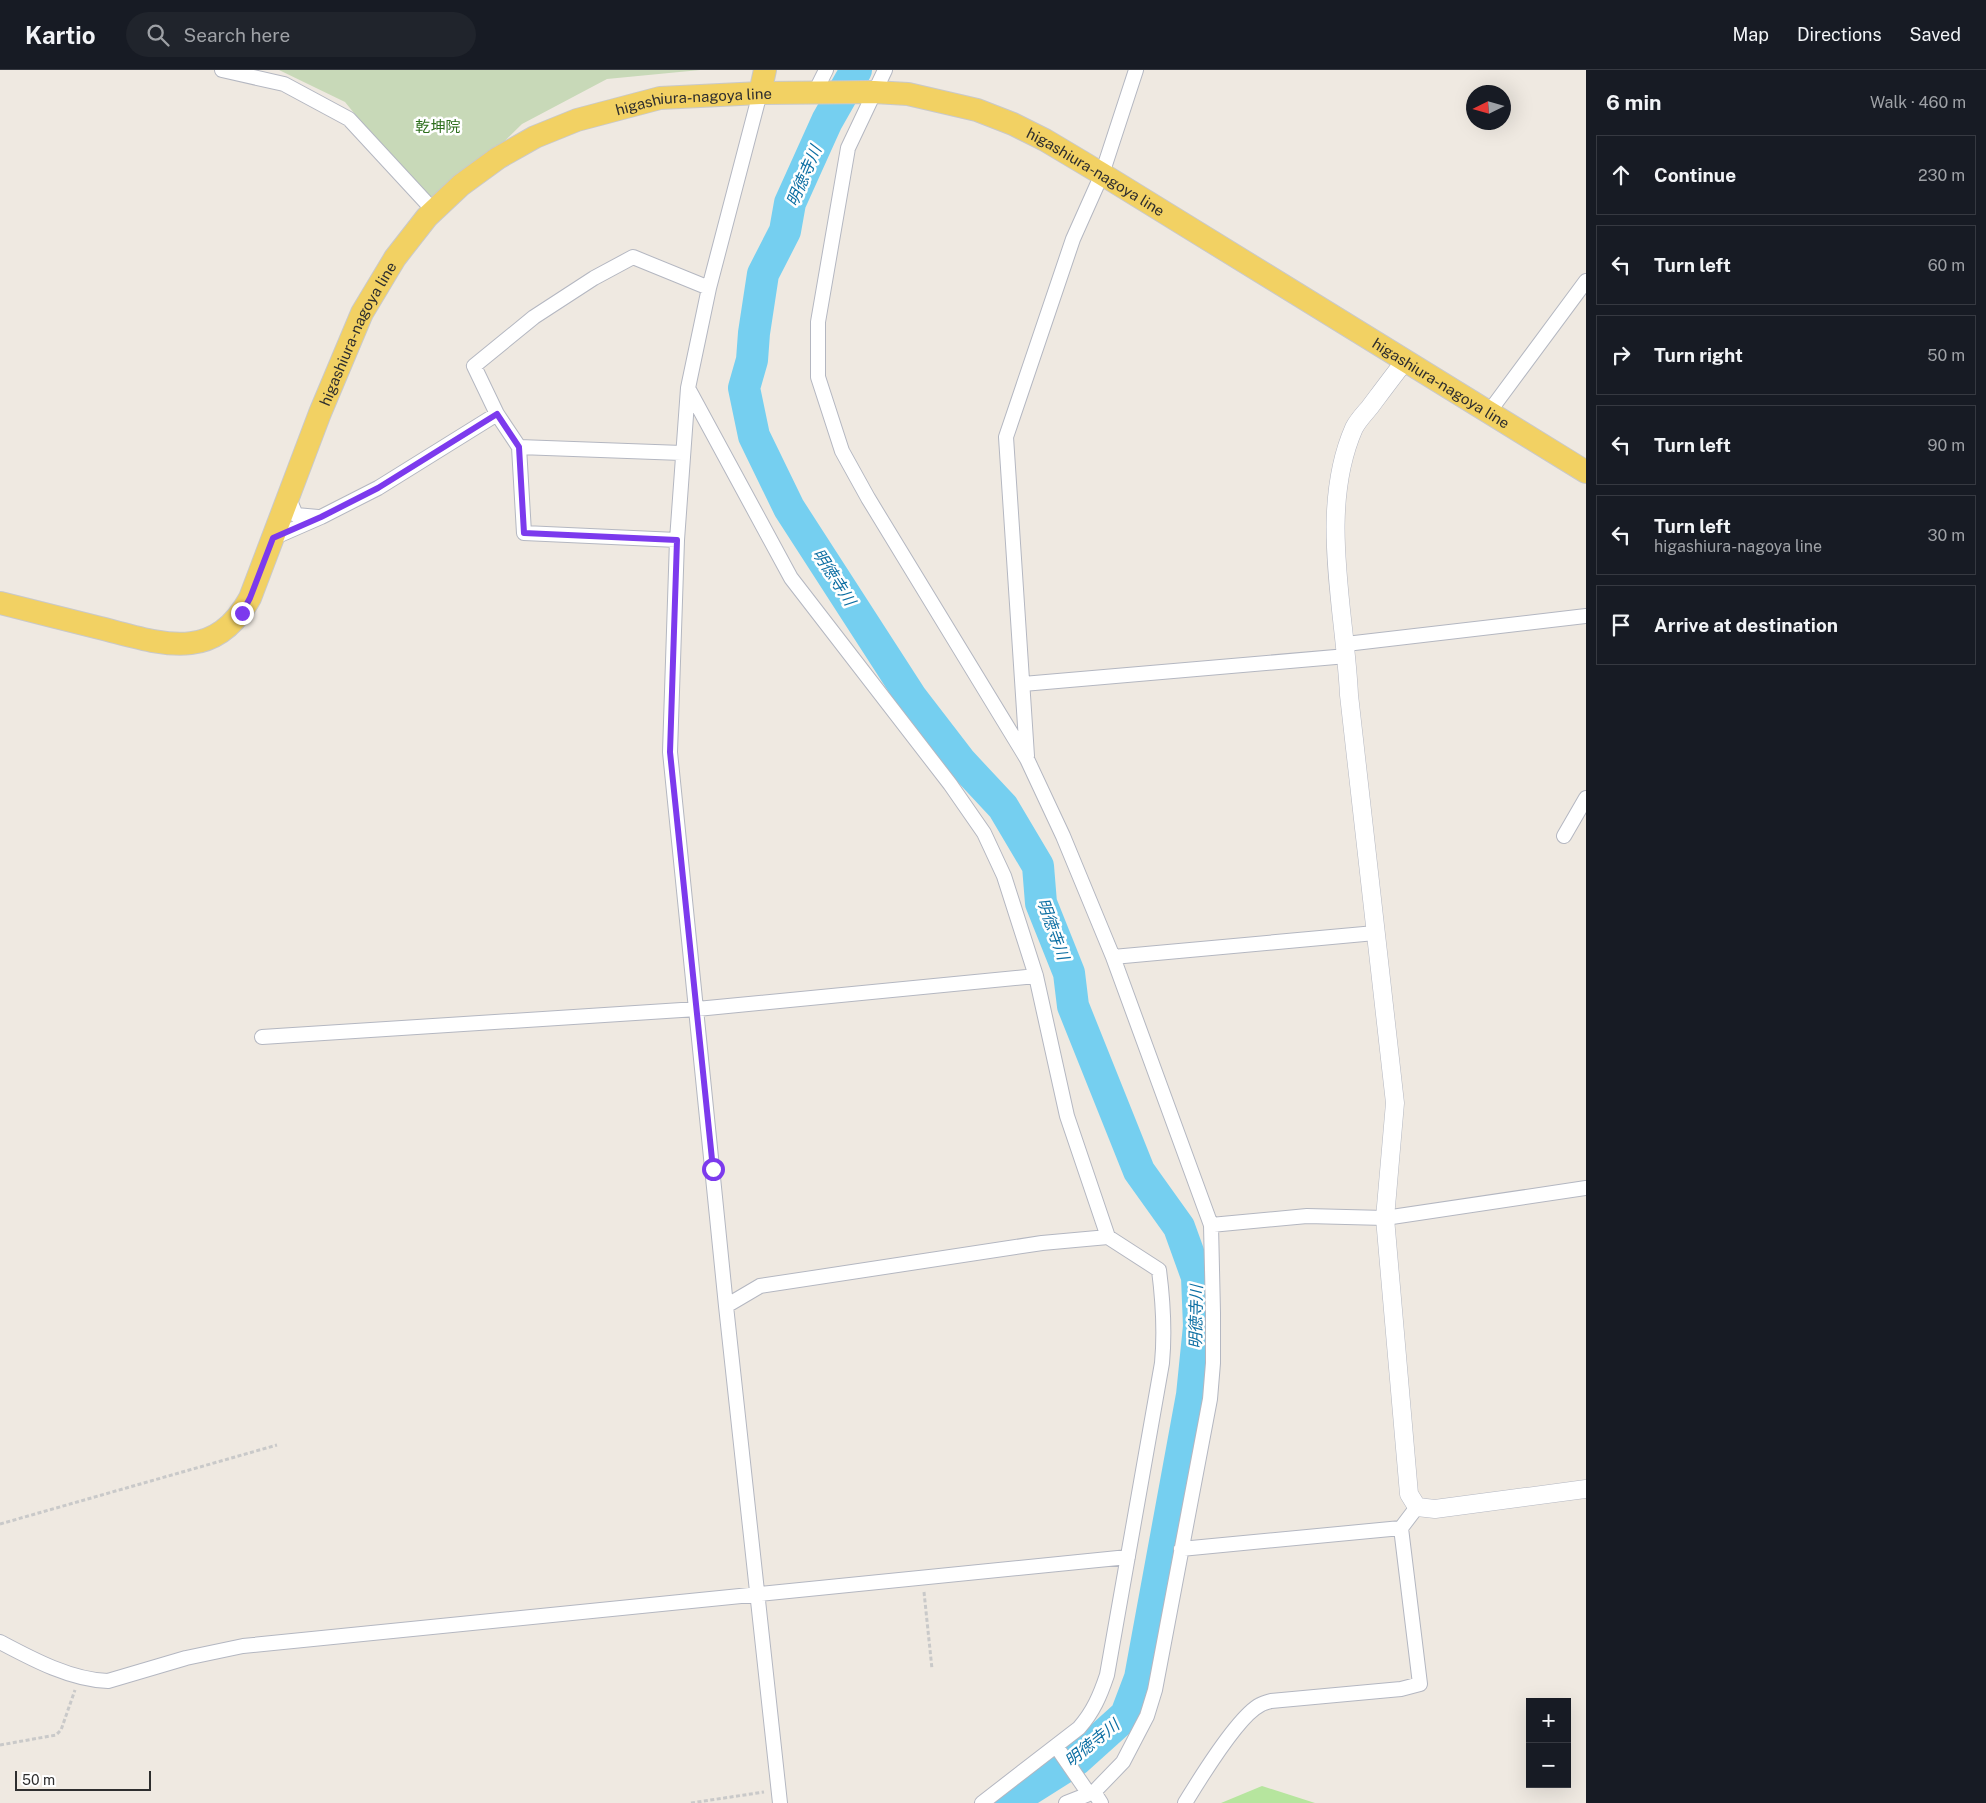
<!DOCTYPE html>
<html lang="en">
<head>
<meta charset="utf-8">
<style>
  :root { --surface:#171b24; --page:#20242c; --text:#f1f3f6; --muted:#9ea1a6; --line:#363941 }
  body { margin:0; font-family:"Public Sans","Noto Sans JP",sans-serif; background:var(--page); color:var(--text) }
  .controls { position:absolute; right:15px; bottom:15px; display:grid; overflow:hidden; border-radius:0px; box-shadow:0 5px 20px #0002 }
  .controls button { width:45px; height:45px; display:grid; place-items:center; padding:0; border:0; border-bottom:1px solid var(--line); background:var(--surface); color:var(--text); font:25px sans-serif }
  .compass { position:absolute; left:1466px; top:15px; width:45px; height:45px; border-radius:50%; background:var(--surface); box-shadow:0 5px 20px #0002; rotate:265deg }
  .scale { position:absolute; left:15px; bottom:12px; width:136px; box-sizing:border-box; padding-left:5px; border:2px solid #2e2e2e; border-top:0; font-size:14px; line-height:18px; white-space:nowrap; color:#2e2e2e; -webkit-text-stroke:4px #fff; paint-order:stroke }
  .stop { position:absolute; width:15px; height:15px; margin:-11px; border:4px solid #7c3aed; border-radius:50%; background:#fff }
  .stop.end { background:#7c3aed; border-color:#fff; box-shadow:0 1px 5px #0008 }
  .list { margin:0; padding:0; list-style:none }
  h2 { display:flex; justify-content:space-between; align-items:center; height:65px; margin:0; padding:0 20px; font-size:21px }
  h2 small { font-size:16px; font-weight:400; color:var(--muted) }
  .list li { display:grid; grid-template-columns:32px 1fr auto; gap:15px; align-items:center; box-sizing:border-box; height:80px; margin:0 10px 10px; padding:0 10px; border:1px solid var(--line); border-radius:0px }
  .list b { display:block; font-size:19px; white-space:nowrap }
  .list p { margin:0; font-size:16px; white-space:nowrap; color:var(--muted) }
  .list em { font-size:16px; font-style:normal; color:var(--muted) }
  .icon { flex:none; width:28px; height:28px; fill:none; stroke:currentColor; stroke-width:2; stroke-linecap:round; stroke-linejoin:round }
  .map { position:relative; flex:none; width:1586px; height:1733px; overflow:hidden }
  header { display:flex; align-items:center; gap:30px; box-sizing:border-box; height:70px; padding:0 25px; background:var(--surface); border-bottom:1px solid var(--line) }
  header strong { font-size:24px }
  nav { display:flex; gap:28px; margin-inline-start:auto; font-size:18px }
  .search { width:350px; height:45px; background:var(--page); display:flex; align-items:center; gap:12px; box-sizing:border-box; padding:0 18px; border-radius:28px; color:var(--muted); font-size:19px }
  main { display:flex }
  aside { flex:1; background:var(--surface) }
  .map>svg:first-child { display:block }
  .green { fill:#b6e59e }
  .cemetery { fill:#c8d9b8 }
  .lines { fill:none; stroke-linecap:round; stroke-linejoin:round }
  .river { stroke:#75cff0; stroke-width:32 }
  .minor-casing { stroke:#b4b7c1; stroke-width:16 }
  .tertiary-casing { stroke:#b4b7c1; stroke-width:19 }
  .primary-casing { stroke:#c9c9c9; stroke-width:24 }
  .path { stroke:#c9c9c9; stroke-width:3; stroke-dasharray:4 2.5; stroke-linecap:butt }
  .minor { stroke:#fff; stroke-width:14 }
  .tertiary { stroke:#fff; stroke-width:18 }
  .primary { stroke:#f2d163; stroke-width:22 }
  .route { stroke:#7c3aed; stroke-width:6 }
  .labels { text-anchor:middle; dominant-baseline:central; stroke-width:5; stroke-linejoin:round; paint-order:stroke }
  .street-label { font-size:15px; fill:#2e2e2e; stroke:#fff }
  .park-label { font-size:15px; fill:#2c6e1b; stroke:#fff }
  .water-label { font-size:16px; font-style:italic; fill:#0d6fa3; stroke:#fff }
</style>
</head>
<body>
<header>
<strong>Kartio</strong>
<div class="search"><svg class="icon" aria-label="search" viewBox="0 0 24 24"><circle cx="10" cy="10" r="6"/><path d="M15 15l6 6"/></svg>Search here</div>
<nav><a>Map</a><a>Directions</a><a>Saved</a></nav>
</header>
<main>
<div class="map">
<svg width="1586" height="1733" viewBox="0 0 1586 1733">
  <rect width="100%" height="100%" fill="#efe9e1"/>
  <path class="green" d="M1262,1716l53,17h-94z"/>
  <path class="cemetery" d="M279,0h421l-93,9 -85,45 -88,87 -89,-109z"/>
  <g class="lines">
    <path class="river" d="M856,0l-29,51 -37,82 -5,28 -22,43 -9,59 -2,27 -8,28 10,48 35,72 122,189 50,65 42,45 35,59 3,37 28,70 4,33 66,165 40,56 18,50 2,49 -7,69 -52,283 -14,37 -50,45 -68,43"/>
    <g class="minor-casing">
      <path id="minor" d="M222,0l62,14 65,35 85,92
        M885,0l-37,78 -30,174v55l24,74 26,47 159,261 36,77 50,121 98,268 2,88v50l-3,36 -55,291 -8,26 -24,46 -29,30 -28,11
        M815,22l11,-22
        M760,23l-51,195 -21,100 -11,152 -7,212 56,554 54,497
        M688,318l103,190 159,206 34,49 20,43 32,100 31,140 41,121
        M1489,342l97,-131
        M497,344l22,33 5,86 153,7
        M519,377l163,6
        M288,426l8,19 22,2
        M273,468l48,-21 57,-29 119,-74 -23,-48 60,-49 60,-39 39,-21 76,31
        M1346,574l240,-28
        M1023,614l324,-28
        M1027,686l-21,-319 67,-198 29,-65 34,-104
        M1564,766l22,-38
        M1113,887l262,-24
        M262,967l435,-28 339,-33
        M1211,1155l96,-9 78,2 201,-30
        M726,1236l34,-20 282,-43 66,-6 51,33c4,31 6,61 3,93l-55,312c-7,21 -14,37 -28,53l-97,75
        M1181,1479l220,-21 16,-21
        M0,1572c32,17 71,38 108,39l78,-23 57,-12 885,-89
        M1056,1676l33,48
        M1094,1722l7,11
        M1185,1733c14,-23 53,-87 75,-98 3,-2 7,-3 11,-4l130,-12 19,-5 -19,-156"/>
    </g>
    <g class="tertiary-casing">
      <path id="tertiary" d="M1405,291c-12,15 -23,30 -35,46 -5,6 -12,13 -16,21 -36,82 -9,181 -5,267l46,408 -10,115 24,276 8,13 18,2 151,-20"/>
    </g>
    <g class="primary-casing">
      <g id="primary">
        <path d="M760,23l5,-23"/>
        <path id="s1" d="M0,533c33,8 67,17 100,25 60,15 113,37 150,-30l70,-185 42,-100 33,-55 32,-41 34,-32 37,-27 37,-21 42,-17 83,-22 100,-5 114,-1 34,2 69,16 36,14 32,16 57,34 484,298"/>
      </g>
    </g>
    <path class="path" d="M0,1454l277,-79
      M924,1522l8,77
      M0,1675l56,-10 5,-5 14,-40
      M691,1733l73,-11"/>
    <use href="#minor" class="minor"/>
    <use href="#tertiary" class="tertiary"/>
    <use href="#primary" class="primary"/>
  </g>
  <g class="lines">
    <path class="route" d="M242,543l8,-15 23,-60 48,-21 57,-29 119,-74 22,33 5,86 153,7 -7,212 43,417"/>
  </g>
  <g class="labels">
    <g class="street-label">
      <text stroke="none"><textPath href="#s1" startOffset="995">higashiura-nagoya line</textPath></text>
      <text stroke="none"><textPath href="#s1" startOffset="1415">higashiura-nagoya line</textPath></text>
      <text stroke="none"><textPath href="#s1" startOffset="559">higashiura-nagoya line</textPath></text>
      <text stroke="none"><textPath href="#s1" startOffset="1820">higashiura-nagoya line</textPath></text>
    </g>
    <g class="park-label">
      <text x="438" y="56">乾坤院</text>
    </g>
    <g class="water-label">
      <text transform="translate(804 106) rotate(-67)">明徳寺川</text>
      <text transform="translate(834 507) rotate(57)">明徳寺川</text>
      <text transform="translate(1053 859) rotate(70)">明徳寺川</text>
      <text transform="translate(1196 1247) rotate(-89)">明徳寺川</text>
      <text transform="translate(1092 1673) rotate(-39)">明徳寺川</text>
    </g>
  </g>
</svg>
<div class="controls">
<button>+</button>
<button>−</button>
</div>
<svg class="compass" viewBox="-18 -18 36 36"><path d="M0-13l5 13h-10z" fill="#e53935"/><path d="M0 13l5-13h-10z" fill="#9ea1a6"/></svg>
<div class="scale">50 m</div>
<div class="stop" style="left:713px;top:1099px"></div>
<div class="stop end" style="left:242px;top:543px"></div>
</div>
<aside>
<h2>6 min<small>Walk · 460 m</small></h2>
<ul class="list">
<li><svg class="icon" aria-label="ahead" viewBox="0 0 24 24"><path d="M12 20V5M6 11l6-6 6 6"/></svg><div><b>Continue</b></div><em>230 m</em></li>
<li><svg class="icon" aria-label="left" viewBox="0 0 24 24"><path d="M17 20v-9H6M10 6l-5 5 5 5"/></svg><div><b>Turn left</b></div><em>60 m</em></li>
<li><svg class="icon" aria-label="right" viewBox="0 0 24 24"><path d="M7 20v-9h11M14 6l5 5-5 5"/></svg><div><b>Turn right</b></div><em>50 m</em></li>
<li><svg class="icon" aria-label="left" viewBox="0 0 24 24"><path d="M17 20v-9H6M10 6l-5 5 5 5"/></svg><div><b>Turn left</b></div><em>90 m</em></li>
<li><svg class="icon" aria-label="left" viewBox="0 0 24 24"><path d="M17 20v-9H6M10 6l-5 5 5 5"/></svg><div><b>Turn left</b><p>higashiura-nagoya line</p></div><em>30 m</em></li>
<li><svg class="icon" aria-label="arrive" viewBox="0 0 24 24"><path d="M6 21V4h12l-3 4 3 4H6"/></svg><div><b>Arrive at destination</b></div></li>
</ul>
</aside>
</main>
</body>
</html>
